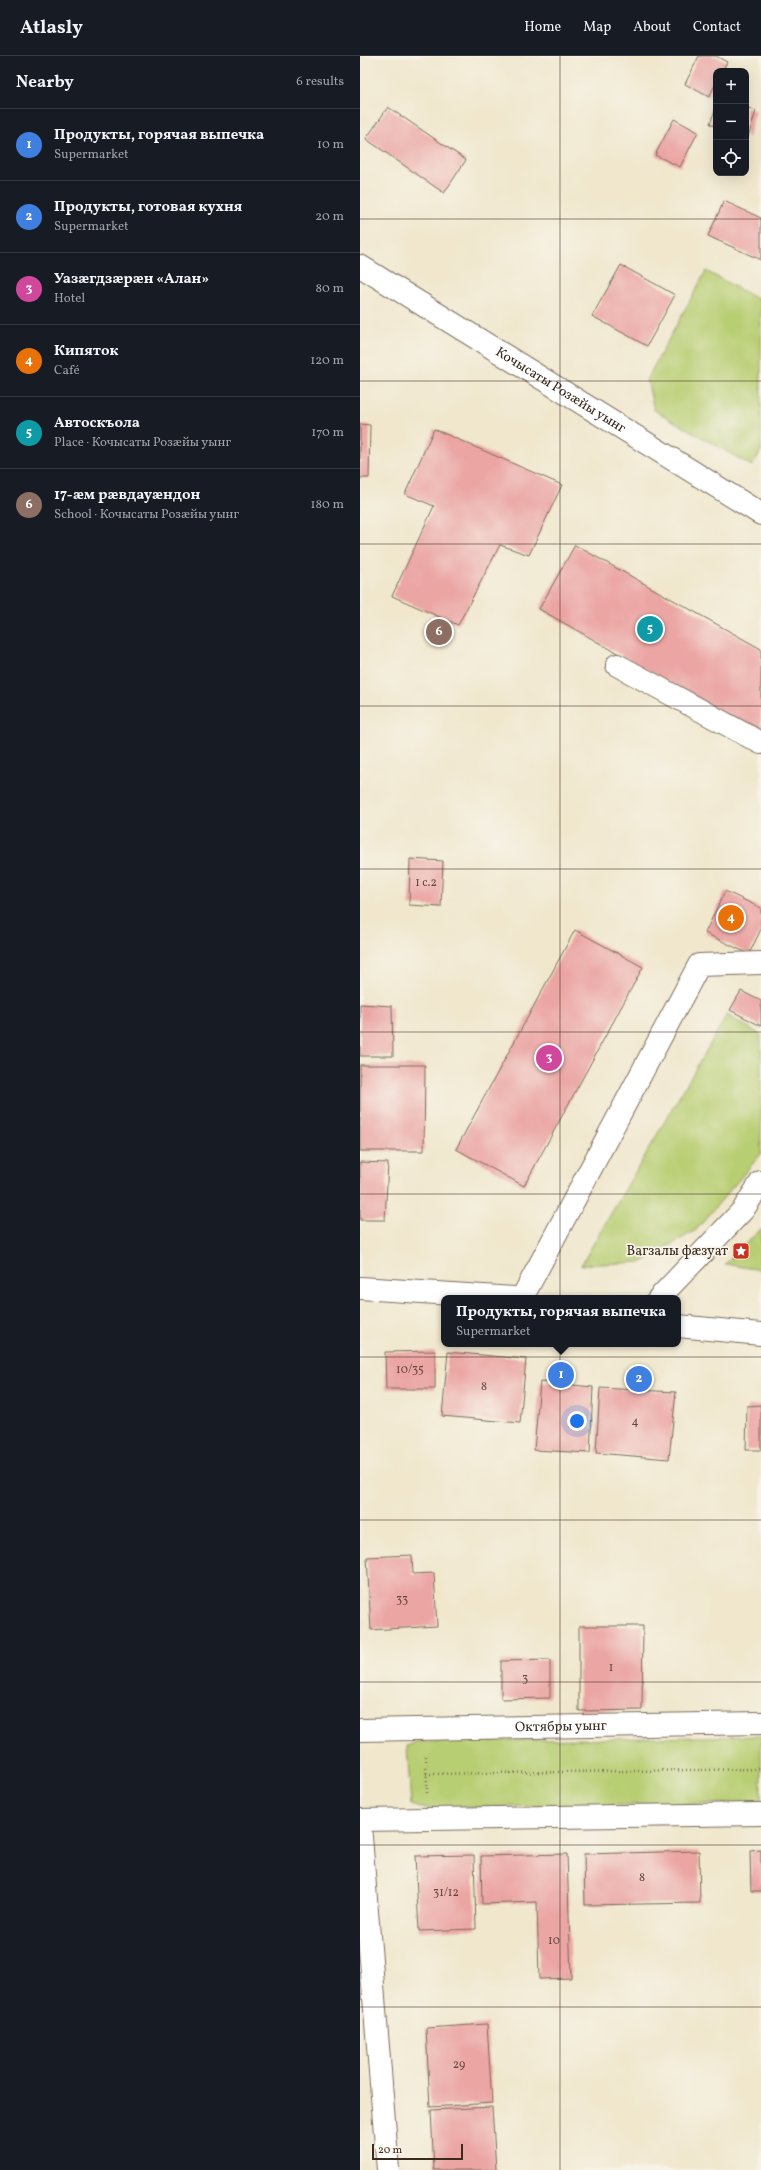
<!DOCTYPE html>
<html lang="en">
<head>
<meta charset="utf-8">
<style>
  :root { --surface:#171b24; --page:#20242c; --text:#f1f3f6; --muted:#9ea1a6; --line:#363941; --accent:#8c9099 }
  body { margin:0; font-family:Vollkorn,serif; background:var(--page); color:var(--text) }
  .controls { position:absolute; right:12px; top:12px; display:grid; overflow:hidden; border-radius:8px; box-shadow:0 4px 16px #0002 }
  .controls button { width:36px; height:36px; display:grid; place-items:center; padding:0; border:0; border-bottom:1px solid var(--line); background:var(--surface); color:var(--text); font:20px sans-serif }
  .scale { position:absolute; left:12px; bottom:10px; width:91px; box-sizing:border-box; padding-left:4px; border:2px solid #3b2a1e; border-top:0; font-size:11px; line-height:14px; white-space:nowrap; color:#3b2a1e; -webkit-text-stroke:3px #f7f3e8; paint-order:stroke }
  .you { position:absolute; left:217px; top:1365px; width:14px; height:14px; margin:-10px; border:3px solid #fff; border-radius:50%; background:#1a73e8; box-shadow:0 0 0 6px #1a73e833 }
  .badge { display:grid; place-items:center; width:26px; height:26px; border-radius:50%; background:var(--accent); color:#fff; font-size:13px; font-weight:700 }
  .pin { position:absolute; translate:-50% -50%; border:2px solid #fff; box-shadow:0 1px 4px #0006 }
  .popup { position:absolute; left:81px; top:1239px; width:240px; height:52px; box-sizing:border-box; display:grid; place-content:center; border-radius:8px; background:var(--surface); filter:drop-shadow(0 1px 3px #0005); font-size:13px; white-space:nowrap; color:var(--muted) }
  .popup b { font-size:15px; color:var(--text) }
  .popup::after { content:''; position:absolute; left:50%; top:100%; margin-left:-8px; border:8px solid transparent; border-top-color:var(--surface) }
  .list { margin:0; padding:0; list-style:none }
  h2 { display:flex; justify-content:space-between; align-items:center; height:52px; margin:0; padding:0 16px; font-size:17px }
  h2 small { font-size:13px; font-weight:400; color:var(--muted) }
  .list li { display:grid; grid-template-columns:26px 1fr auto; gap:12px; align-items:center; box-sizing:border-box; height:72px; padding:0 16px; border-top:1px solid var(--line) }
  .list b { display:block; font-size:15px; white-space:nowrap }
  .list p { margin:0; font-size:13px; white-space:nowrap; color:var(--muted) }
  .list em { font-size:13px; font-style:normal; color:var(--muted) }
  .icon { flex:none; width:22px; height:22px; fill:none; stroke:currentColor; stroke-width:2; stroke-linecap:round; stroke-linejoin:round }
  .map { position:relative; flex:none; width:401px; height:2114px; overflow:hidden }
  header { display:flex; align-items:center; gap:24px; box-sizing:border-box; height:56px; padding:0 20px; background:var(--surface); border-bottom:1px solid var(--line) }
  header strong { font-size:19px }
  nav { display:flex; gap:22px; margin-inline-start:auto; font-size:14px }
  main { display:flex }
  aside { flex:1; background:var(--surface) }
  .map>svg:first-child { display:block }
  .green { fill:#b8ce72; stroke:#7a7c48 }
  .building { fill:#eba6a4 }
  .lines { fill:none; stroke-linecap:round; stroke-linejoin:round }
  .minor-casing { stroke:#7a6c5b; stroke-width:24 }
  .path { stroke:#7a6c5b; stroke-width:2.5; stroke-dasharray:1 3; stroke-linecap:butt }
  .minor { stroke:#fff; stroke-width:22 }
  .grid { fill:none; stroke:#3b2a1e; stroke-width:1; stroke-opacity:0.55 }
  .labels { text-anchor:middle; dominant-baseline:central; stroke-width:3.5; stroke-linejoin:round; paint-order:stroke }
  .number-label { font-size:12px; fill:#674940 }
  .street-label { font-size:14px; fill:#3b2a1e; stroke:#f7f3e8 }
  .poi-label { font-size:14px; fill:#3b2a1e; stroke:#f7f3e8; text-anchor:end }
</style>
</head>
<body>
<header>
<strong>Atlasly</strong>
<nav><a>Home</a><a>Map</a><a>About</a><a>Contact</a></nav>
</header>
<main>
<aside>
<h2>Nearby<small>6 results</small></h2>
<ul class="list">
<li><span class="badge" style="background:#3f7fe0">1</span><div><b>Продукты, горячая выпечка</b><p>Supermarket</p></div><em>10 m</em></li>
<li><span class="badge" style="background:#3f7fe0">2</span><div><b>Продукты, готовая кухня</b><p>Supermarket</p></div><em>20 m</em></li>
<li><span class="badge" style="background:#d1479c">3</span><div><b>Уазæгдзæрæн «Алан»</b><p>Hotel</p></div><em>80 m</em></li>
<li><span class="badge" style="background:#e8710a">4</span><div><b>Кипяток</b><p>Café</p></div><em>120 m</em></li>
<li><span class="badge" style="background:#0f9aa8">5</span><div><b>Автоскъола</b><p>Place · Кочысаты Розæйы уынг</p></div><em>170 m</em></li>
<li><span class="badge" style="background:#8d6e63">6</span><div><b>17-æм рӕвдауӕндон</b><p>School · Кочысаты Розæйы уынг</p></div><em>180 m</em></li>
</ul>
</aside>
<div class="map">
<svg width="401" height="2114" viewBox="0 0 401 2114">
  <rect width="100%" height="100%" fill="#f7f3e8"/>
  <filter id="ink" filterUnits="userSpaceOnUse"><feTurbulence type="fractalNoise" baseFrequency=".025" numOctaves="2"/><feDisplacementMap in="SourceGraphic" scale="8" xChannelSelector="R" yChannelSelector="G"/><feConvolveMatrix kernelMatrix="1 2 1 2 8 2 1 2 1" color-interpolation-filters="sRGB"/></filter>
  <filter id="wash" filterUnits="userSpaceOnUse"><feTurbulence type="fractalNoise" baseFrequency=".012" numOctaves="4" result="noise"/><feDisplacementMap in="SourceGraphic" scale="16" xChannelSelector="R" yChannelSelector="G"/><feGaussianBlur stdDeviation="0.9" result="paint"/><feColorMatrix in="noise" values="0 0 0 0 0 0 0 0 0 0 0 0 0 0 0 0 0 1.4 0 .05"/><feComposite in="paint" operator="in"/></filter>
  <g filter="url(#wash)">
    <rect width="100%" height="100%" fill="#f0e7cd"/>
    <path class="green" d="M346,215l55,30v150l-9,15 -98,-56 -7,-31z
      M367,959l34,20v119l-65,76 -54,32 -61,3z
      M401,1173v41l-36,-6z
      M401,1680v67l-341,5 -9,-3 -4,-59 10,-4z"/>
    <g id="blocks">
      <path class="building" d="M339,0h17l11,6 -5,9h-6v12l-7,14 -24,-13z
        M28,51l78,53 -22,33 -78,-54z
        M356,51v19l-6,-2z
        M386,51l10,4 -8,26 -2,-1z
        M314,63l24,13 -18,35 -25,-12z
        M364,145l37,17v42l-53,-24z
        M261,209l54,30 -28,51 -55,-30z
        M0,368l10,1 -1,53h-9z
        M74,373l128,56 -33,70 -29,-10 -42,80 -66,-29 42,-90 -29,-12z
        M215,489l186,104v85l-222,-125z
        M50,803l33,2 -2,46 -32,-2z
        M365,835l36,17v21l-12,25 -44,-21z
        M215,874l68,37 -119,219 -68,-37z
        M381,935l20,10v25l-31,-16z
        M0,948l32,2 1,50h-33z
        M0,1009h65l-1,86h-64z
        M0,1106l28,1 -3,57h-25z
        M75,1295v38h-49l-1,-37z
        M88,1296l78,7 -6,64 -78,-7z
        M180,1326l53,5 -3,66 -56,-3z
        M240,1332l76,4 -7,67 -73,-6z
        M401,1349v45h-15l1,-44z
        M52,1499l1,19 21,-1 3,53 -66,4 -4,-73z
        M219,1570h64l-1,84 -63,1z
        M190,1604v38l-49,1v-38z
        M401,1794v41h-10l-1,-40z
        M339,1795l1,52 -115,2 -1,-51z
        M207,1798l4,124 -32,1 -2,-77 -55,2 -1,-48z
        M114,1799l2,74 -57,2 -4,-75z
        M127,1968l5,79 -62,4 -4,-79z
        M132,2051l4,63h-62l-3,-60z"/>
    </g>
  </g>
  <g filter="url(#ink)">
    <use href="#blocks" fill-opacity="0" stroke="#7a6c5b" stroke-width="1"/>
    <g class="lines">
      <g class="minor-casing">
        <g id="minor">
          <path id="s1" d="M0,210l401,248"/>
          <path d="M257,609l144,78"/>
          <path d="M0,1232l154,10"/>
          <path d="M162,1242l177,-333 62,-2"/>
          <path d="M299,1242l84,-88 18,-28"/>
          <path d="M318,1270l83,8"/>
          <path id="s2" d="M0,1674l401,-7"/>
          <path d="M0,1764l401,-6"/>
          <path d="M0,1769l28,345"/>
        </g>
      </g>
      <path class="path" d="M66,1700l1,37
        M66,1718l335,-5"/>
      <use href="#minor" class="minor"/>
    </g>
  </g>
  <path class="grid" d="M200,0v2114M0,163h401M0,325h401M0,488h401M0,650h401M0,813h401M0,976h401M0,1138h401M0,1301h401M0,1464h401M0,1626h401M0,1789h401M0,1951h401"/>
  <defs>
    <g id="sight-square" transform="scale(0.9)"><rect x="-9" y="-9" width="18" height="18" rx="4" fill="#c8321e" stroke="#f7f3e8"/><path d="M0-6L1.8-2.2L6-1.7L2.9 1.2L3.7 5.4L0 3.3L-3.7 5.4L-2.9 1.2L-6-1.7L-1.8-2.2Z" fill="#fff"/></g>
  </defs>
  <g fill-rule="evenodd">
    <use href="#sight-square" x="381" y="1195"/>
  </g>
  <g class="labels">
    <g class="number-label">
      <text x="66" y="827">1 с.2</text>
      <text x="50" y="1314">10/35</text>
      <text x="124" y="1331">8</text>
      <text x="275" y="1366">4</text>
      <text x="42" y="1544">33</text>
      <text x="251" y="1612">1</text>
      <text x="165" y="1623">3</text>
      <text x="282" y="1822">8</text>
      <text x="86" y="1837">31/12</text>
      <text x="194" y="1885">10</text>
      <text x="99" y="2009">29</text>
    </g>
    <g class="street-label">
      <text stroke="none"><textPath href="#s1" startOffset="236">Кочысаты Розæйы уынг</textPath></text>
      <text stroke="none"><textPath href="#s2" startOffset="201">Октябры уынг</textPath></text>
    </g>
    <g class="poi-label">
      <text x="368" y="1195">Вагзалы фæзуат</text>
    </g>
  </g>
</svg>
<div class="controls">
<button>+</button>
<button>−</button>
<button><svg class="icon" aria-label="locate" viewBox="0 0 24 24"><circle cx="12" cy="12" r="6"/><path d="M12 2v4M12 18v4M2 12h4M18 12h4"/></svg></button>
</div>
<div class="scale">20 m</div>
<div class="you"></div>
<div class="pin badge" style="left:201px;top:1319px;background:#3f7fe0">1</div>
<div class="popup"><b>Продукты, горячая выпечка</b>Supermarket</div>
<div class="pin badge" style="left:279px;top:1323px;background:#3f7fe0">2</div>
<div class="pin badge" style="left:189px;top:1002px;background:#d1479c">3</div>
<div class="pin badge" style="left:371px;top:862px;background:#e8710a">4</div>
<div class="pin badge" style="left:290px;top:573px;background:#0f9aa8">5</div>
<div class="pin badge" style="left:79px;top:576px;background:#8d6e63">6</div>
</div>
</main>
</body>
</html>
